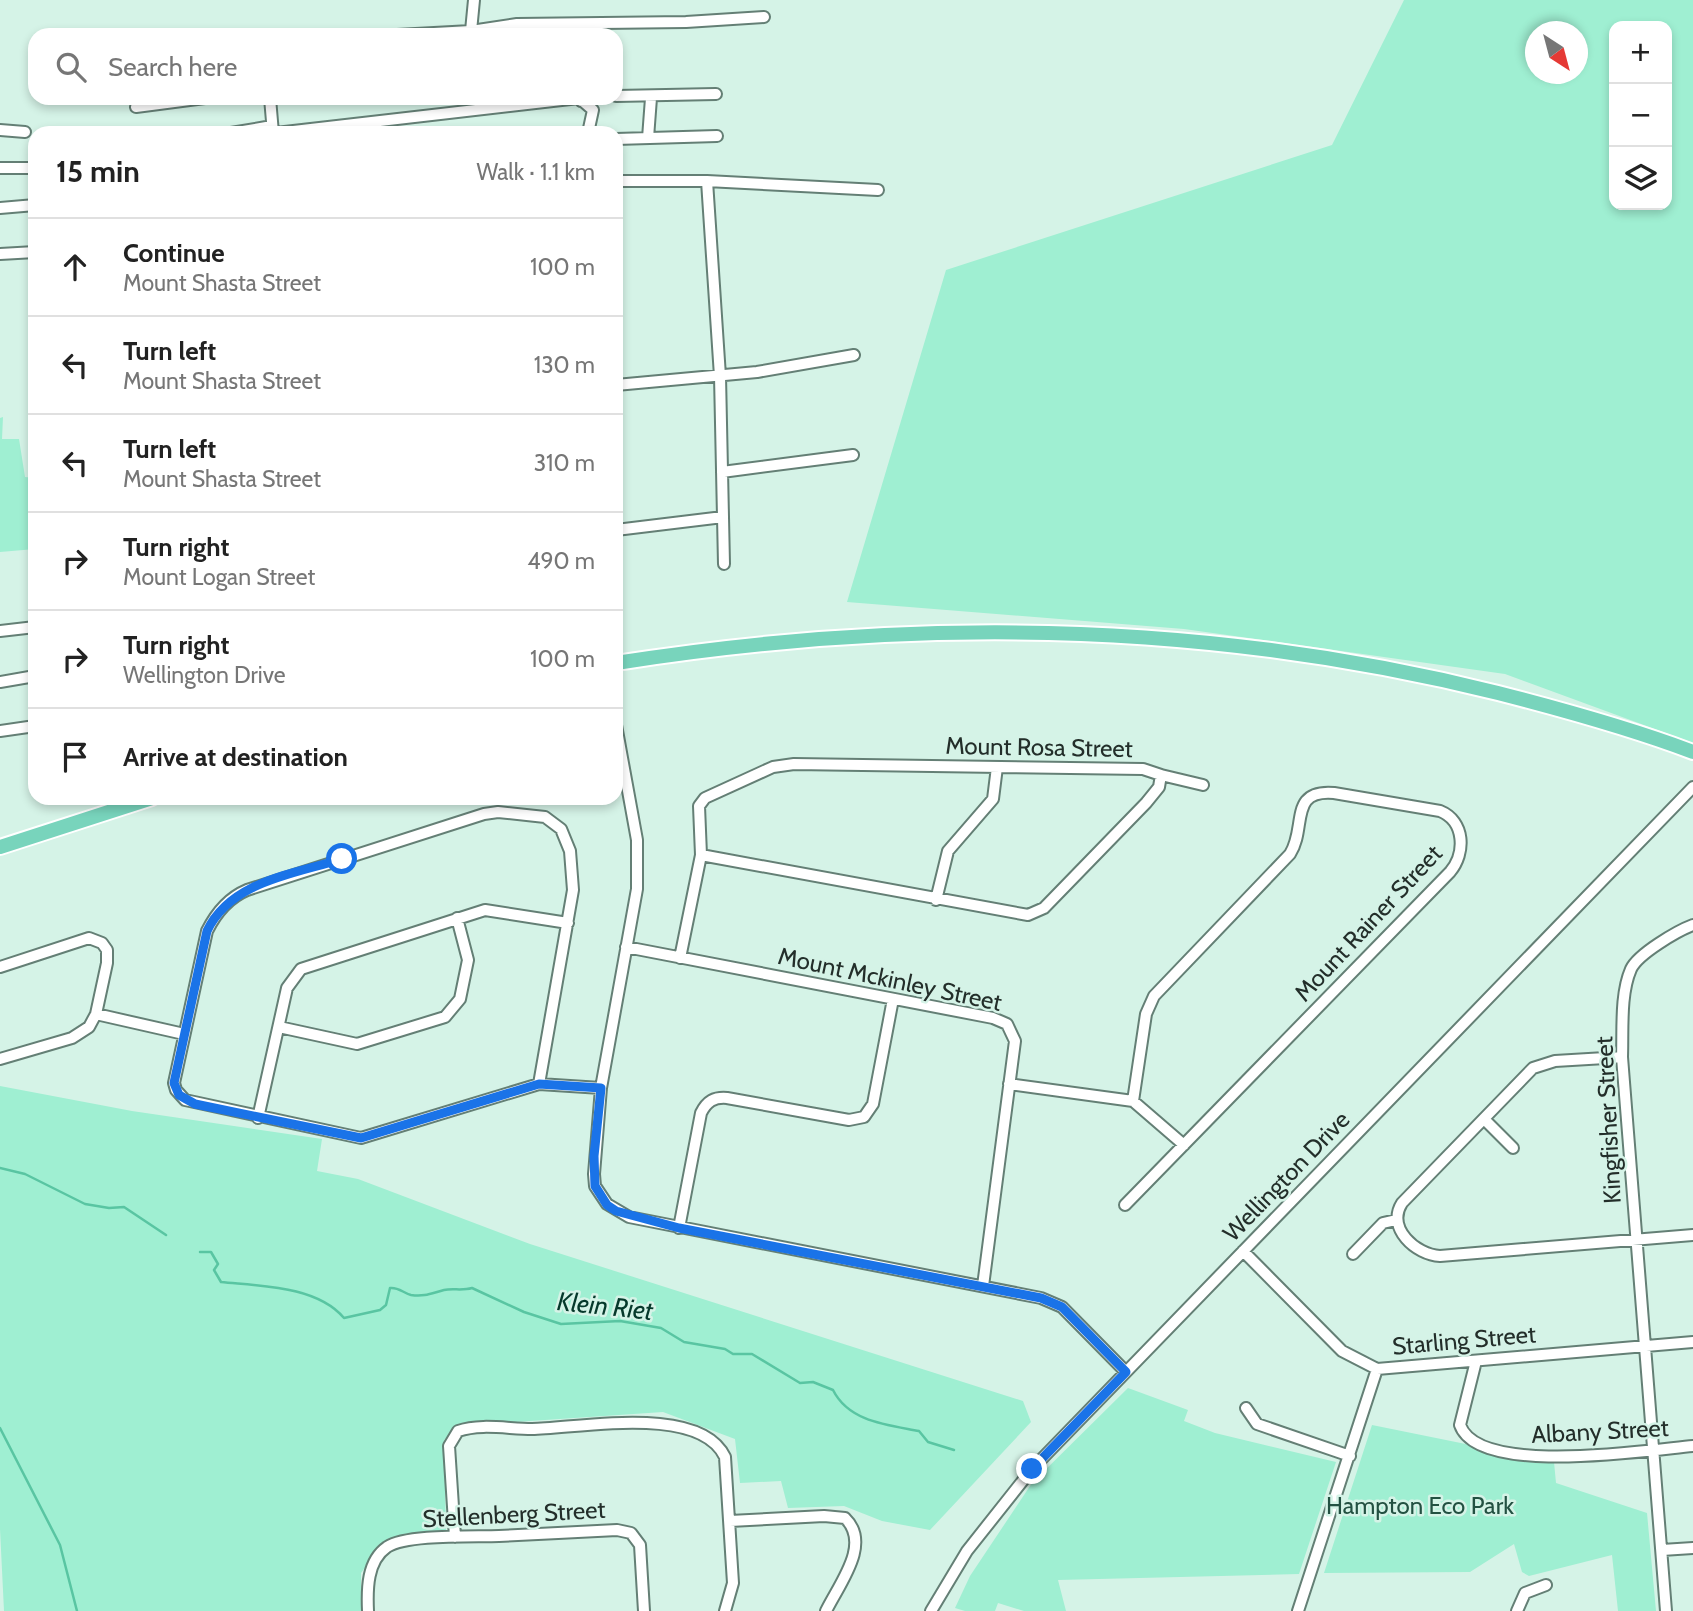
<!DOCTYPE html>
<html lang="en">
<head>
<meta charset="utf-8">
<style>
  :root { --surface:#fff; --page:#f6f6f6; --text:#222; --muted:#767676; --line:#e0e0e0 }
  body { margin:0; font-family:Cabin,sans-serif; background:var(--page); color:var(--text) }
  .controls { position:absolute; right:21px; top:21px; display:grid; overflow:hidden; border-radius:14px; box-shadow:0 4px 10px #0003 }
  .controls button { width:63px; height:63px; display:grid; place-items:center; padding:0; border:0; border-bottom:2px solid var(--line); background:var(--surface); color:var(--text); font:35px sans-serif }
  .compass { position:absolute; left:1525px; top:21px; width:63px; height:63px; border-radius:50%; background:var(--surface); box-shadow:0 4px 10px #0003; rotate:144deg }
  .stop { position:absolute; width:21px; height:21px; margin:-16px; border:5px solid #1a73e8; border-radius:50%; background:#fff }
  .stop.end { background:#1a73e8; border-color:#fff; box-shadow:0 2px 7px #0008 }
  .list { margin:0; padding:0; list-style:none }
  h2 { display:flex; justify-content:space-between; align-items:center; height:91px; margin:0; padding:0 28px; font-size:30px }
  h2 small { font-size:23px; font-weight:400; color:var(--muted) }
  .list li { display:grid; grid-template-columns:46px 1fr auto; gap:21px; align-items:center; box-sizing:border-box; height:98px; padding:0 28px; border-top:2px solid var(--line) }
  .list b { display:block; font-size:26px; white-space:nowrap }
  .list p { margin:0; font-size:23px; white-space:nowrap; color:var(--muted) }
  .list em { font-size:23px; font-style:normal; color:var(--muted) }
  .icon { flex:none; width:38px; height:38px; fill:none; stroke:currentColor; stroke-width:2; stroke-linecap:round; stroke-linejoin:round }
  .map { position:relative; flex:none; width:1693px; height:1611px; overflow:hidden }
  .search { position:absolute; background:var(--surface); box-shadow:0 4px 10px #0003; left:28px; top:28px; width:595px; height:77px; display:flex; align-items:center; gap:18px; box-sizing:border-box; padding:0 24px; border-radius:21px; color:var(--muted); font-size:26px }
  .panel { position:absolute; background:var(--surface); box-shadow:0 4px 10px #0003; left:28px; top:126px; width:595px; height:679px; border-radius:21px }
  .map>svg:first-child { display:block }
  .green { fill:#9fefd2; fill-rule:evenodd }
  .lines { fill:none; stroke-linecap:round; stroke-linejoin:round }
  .stream { stroke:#59c5a2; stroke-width:2.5 }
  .minor-casing { stroke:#647f75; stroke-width:14 }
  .major-casing { stroke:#fff; stroke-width:18 }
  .minor { stroke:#fff; stroke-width:10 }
  .major { stroke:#78d4bc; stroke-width:14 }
  .route { stroke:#1a73e8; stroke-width:9 }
  .labels { text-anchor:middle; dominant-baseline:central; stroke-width:5; stroke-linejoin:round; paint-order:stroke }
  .street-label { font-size:24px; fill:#232e2a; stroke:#d5f3e7 }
  .park-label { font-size:24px; fill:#235142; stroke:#d5f3e7 }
  .water-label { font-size:26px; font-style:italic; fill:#06392b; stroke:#d5f3e7 }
</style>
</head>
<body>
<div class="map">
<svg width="1693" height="1611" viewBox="0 0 1693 1611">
  <rect width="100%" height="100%" fill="#d5f3e7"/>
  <path class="green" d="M1404,0h289v743l-188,-69 -321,-45 -337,-27 99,-332 386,-125zM1614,26h53v179h-53zM1536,32h42v42h-42z
    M3,417l-1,22h17l6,38 10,1v71l-35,3v-134z
    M0,1086l132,25 190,28 -5,32 41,8 172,65 493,157 8,21 -101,108 -48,-9 -38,-15 -56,2 -7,-27 -41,2 -5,-44 -72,-27 -205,14 -14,14 2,92 -63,11 -22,30v38h-357l-4,-82z
    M1128,1388l60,22 -4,11 31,12 121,29 -37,112 -241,6 8,31h-42l-26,-8 -3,8h-30l-10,-3 15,-32 62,-93z
    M1372,1425l182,37 2,21 91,30 9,98h-38l-6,-56 -83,21 -7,-4 -8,-28 -44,28 -146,1z"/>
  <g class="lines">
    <path class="stream" d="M0,1168l25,6 60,30 24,4 15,-1 42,28
      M200,1252h11l7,12 -4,6 7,12c40,4 96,4 123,36l36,-8 6,-5 4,-17c9,-1 13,5 21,7 14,2 21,-2 33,-5 9,-2 18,1 28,-2l52,24 37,12 59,-3 41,7 23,14 41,7 8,5h19l48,29 13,-1 20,8c16,32 55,35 86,41l9,11 26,8
      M0,1428l60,117 17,66"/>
    <g class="minor-casing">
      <path id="minor" d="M471,31l3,-31
        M397,35l74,-4 46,-7 169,-2 78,-5
        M616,96l100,-2
        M270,98l3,35
        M579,98l14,12 -5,23
        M581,101l17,-3
        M136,107l69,-9
        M0,130l25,2
        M231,133l41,-7
        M276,133l303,-35
        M648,138l3,-40
        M616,139l101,-3
        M0,168h35
        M616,181h91l171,9
        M707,181l13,195 4,188
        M0,208l35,-3
        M0,254l35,-2
        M616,385l141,-13 97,-17
        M722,472l131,-17
        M616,530l107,-13
        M0,631l35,-4
        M0,682l35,-6
        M616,725l21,115v49l-36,199 -7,86 1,12 12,18 22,13 412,81 21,9 64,65
        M0,731l35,-5
        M1161,775l42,10
        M936,900l12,-49 45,-52 4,-32
        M626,947l367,71 14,6 8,17 -32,245
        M680,958l21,-103 -2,-49 6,-8 68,-31 21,-3 349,5 18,6 -2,12 -13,16 -102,105 -16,7 -327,-60
        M0,967l89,-29 13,5 5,7v13l-11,51 -7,13 -17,11 -72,21
        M96,1014l88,20
        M279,1027l78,17 88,-27 15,-18 8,-39 -11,-42
        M1622,1057l-67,4 -22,7 -131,135c-16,25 14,52 38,53l253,-21
        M539,1084l-178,54 -176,-38 -9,-10 -2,-7 33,-152c9,-18 21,-33 40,-41l237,-76 14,-2 47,5 16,12 9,22 3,39 -34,194 62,4
        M1009,1084l124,17 51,44
        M258,1118l29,-130 14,-19 184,-59 83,13
        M1484,1119l29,29
        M1125,1205l325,-333c16,-19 15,-51 -10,-61l-106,-18c-46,-4 -27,35 -44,61l-136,142 -8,18 -13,87
        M679,1228l22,-115c6,-12 13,-16 26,-15l122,22 15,-3 9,-13 20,-105
        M1243,1251l99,100 35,18 316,-27
        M1353,1254l30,-31 13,-3
        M1476,1361l-16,64c18,52 189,25 233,21
        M1246,1408l11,16 93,32
        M730,1521l94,-5 21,2c27,26 -6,66 -19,93
        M455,1537l-6,-91 9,-15c23,-8 50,-2 74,-2 48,-1 168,-25 193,28l8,126 -8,28
        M1662,1550l31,-2
        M368,1611c-1,-22 -1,-50 19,-64 20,-13 86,-10 112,-11 39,-2 79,-4 118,-6l14,3 9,12 4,66
        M931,1611l36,-60 65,-82 661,-682
        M1298,1611l79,-242
        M1517,1611l8,-18 21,-8
        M1666,1611l-44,-554c1,-27 -2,-63 9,-88 7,-15 46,-38 62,-44"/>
    </g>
    <g class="major-casing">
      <path id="major" d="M616,663c297,-47 590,-43 882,30 66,17 132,35 195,59
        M0,847l152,-49"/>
    </g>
    <use href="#minor" class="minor"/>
    <use href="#major" class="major"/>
  </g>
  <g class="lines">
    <path class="route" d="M342,859c-48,15 -111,22 -135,72l-33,152 5,12 16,9 166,34 178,-54 62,4 -7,68 1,30 12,19 9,6 63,17 362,70 21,9 64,65 -94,97"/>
  </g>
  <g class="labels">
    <g class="street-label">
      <text transform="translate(1039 747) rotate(1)">Mount Rosa Street</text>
      <text transform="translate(1368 923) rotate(-47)">Mount Rainer Street</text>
      <text transform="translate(890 979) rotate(12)">Mount Mckinley Street</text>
      <text transform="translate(1608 1120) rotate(-93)">Kingfisher Street</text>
      <text transform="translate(1286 1176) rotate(-46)">Wellington Drive</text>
      <text transform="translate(1464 1340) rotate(-5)">Starling Street</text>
      <text transform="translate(1600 1431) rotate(-3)">Albany Street</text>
      <text transform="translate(514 1514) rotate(-3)">Stellenberg Street</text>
    </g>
    <g class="park-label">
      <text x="1420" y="1505">Hampton Eco Park</text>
    </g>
    <g class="water-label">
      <text transform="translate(605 1306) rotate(6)">Klein Riet</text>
    </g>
  </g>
</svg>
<div class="controls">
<button>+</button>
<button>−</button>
<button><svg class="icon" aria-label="layers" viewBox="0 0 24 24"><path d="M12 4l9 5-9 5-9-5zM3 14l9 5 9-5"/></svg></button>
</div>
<svg class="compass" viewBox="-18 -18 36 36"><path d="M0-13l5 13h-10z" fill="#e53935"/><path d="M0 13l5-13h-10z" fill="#767676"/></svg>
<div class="stop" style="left:342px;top:859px"></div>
<div class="stop end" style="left:1032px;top:1469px"></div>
<div class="search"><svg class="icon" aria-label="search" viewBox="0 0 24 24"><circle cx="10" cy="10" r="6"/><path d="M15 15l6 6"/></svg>Search here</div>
<section class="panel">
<h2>15 min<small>Walk · 1.1 km</small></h2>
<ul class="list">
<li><svg class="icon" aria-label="ahead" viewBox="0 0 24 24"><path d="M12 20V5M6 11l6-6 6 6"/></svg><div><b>Continue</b><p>Mount Shasta Street</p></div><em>100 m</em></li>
<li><svg class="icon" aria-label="left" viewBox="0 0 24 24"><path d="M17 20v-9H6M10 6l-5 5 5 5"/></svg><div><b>Turn left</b><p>Mount Shasta Street</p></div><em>130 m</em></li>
<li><svg class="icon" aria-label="left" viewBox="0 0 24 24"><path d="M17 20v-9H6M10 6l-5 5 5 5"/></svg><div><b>Turn left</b><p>Mount Shasta Street</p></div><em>310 m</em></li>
<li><svg class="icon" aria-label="right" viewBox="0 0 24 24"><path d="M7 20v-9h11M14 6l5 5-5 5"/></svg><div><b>Turn right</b><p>Mount Logan Street</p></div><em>490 m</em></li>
<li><svg class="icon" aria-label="right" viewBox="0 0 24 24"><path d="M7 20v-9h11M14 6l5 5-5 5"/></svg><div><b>Turn right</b><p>Wellington Drive</p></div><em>100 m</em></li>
<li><svg class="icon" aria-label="arrive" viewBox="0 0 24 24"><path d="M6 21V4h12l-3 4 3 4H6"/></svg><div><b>Arrive at destination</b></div></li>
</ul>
</section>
</div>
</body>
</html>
